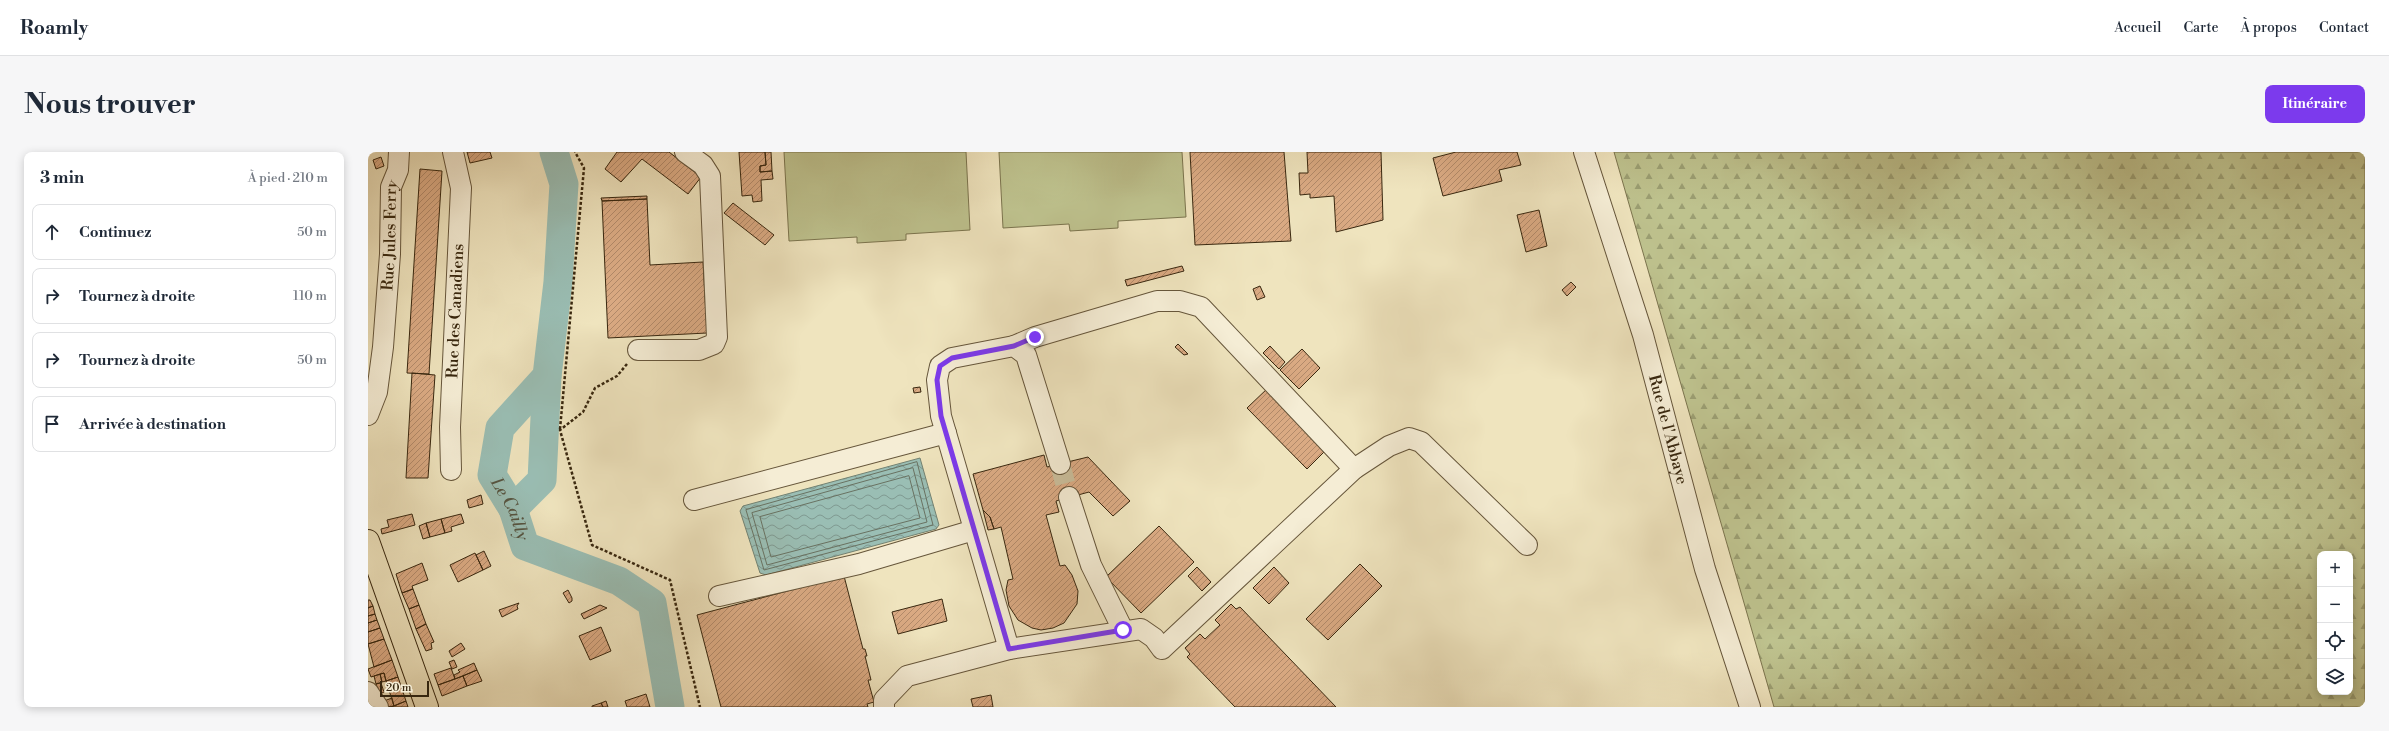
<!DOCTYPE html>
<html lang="fr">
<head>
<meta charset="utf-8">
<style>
  :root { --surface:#fff; --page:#f6f6f7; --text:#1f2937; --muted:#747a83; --line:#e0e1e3; --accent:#7c3aed }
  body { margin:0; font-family:"Libre Bodoni",serif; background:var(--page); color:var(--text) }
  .controls { position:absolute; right:12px; bottom:12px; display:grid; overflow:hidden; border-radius:8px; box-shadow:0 2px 10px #0003 }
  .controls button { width:36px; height:36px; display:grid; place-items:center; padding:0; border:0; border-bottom:1px solid var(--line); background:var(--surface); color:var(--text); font:20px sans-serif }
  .scale { position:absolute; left:12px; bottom:10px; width:49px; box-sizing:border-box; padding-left:4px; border:2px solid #38270f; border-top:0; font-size:11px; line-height:14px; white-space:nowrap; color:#38270f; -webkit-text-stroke:3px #f5edd5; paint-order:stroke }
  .stop { position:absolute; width:12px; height:12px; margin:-9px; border:3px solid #7c3aed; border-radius:50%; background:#fff }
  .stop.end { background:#7c3aed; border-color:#fff; box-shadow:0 1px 4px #0008 }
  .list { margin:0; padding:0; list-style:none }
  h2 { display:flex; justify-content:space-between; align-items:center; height:52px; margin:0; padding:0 16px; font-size:17px }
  h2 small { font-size:13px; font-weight:400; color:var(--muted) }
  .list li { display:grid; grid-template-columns:26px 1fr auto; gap:12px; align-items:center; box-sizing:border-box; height:56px; margin:0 8px 8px; padding:0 8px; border:1px solid var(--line); border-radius:8px }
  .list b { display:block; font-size:15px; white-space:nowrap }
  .list em { font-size:13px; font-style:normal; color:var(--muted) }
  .icon { flex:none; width:22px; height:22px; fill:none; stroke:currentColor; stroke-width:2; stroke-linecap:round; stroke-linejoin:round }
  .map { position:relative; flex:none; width:1997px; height:555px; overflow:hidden; border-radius:8px }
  header { display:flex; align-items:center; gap:24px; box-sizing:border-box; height:56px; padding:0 20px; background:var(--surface); border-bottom:1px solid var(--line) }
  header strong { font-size:19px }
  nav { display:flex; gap:22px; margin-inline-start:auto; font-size:14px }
  .intro { display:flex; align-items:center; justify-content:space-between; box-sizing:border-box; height:96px; padding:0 24px }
  h1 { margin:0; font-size:28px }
  .button { padding:10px 18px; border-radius:8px; background:var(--accent); color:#fff; font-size:14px; font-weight:700 }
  main { display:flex; gap:24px; padding:0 24px }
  aside { flex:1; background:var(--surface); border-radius:8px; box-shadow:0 2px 10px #0003 }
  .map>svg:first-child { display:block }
  .forest { fill:url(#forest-firs); stroke:#7b744e; fill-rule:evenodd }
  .garden { fill:#bec28e; stroke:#7b744e }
  .water { fill:url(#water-waves); stroke:#738272 }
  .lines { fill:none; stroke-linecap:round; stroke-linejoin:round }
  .shore { stroke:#697262; stroke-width:1 }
  .river { stroke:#9abeb4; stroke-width:29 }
  .building { fill:url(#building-hatch); stroke:#38270f }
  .minor-tunnel { stroke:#cabe9b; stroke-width:20; stroke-dasharray:20 10; stroke-linecap:butt }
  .minor-casing { stroke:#66563b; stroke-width:22 }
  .major-casing { stroke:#38270f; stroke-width:24 }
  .path { stroke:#38270f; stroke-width:2.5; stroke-dasharray:3 2; stroke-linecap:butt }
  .minor { stroke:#f5edd5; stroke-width:20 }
  .major { stroke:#efe4be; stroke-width:22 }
  .route { stroke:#7c3aed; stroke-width:5 }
  .labels { text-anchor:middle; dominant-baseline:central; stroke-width:3; stroke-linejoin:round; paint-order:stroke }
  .street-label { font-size:16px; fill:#38270f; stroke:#f5edd5 }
  .water-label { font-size:17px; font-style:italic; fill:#555441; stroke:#f5edd5 }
</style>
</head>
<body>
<header>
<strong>Roamly</strong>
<nav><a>Accueil</a><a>Carte</a><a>À propos</a><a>Contact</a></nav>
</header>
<div class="intro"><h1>Nous trouver</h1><a class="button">Itinéraire</a></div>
<main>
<aside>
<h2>3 min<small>À pied · 210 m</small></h2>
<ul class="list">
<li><svg class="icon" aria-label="ahead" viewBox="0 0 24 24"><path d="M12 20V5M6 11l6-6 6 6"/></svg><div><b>Continuez</b></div><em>50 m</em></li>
<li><svg class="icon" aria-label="right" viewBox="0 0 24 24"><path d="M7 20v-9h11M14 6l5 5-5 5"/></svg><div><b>Tournez à droite</b></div><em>110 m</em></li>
<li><svg class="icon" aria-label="right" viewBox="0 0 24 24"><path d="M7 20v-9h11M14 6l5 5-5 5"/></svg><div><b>Tournez à droite</b></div><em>50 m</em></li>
<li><svg class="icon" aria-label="arrive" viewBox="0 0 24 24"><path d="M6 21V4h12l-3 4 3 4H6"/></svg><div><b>Arrivée à destination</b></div></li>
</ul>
</aside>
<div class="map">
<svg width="1997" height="555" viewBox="0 0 1997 555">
  <defs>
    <pattern id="forest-firs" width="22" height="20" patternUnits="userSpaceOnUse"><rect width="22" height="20" fill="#bec28e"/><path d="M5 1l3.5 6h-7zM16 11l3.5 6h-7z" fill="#9b9e72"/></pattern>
    <pattern id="water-waves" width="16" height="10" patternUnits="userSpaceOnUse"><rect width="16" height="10" fill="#9abeb4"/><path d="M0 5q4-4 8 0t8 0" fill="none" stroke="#7f9a91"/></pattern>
    <pattern id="building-hatch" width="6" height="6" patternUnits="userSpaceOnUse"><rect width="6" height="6" fill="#daaa83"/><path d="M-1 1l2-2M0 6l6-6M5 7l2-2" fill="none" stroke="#b28a6a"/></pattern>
  </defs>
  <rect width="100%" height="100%" fill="#efe4be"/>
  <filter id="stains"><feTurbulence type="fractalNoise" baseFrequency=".005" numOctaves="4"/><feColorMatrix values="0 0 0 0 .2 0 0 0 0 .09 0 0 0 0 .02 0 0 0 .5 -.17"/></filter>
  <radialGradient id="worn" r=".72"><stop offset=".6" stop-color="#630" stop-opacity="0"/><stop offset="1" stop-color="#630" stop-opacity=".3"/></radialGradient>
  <path class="forest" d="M1246,0h751v555h-591zM1952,402h30v138h-30z"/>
  <path class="garden" d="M416,0h182l4,78 -64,4v6l-49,3v-6l-68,4z
    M631,0h183l4,65 -68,4v7l-48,3 -1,-7 -66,4z"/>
  <path class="water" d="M552,306l19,67 -3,4 -170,46 -6,-2 -20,-62 3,-5z"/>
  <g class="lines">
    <path class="shore" d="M549,310l16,63 -169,45 -18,-60z
      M545,316l14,54 -160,43 -15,-52z
      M541,324l11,42 -149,39 -11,-40z"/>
    <g class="river">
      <path id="s1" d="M186,0l10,32 -6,98 -11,94 -47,52 -8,47 21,34 12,37 94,35 33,22 18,104"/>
      <path d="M145,357l29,-29 5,-104"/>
    </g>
  </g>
  <path class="building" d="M99,0h23l2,6 -22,5z
    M249,0h52l32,25 -13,17 -46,-35 -21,23 -16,-13z
    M371,0h26l1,13 -6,1v6l12,-1 1,8 -12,1 1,21 -9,1 -1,-7 -10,1z
    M397,0h6l1,19 -12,1v-6l6,-1z
    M822,0h94l7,89 -96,4z
    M939,0h74l2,68 -47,12 -2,-36 -24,2v-4l-10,1 -1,-22h9z
    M1088,0h61l4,13 -22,5 3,11 -59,15 -10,-38z
    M13,5l3,9 -8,3 -3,-9z
    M52,17l22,2 -13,203 -22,-1z
    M279,44v3l-45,2 -1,-3z
    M279,47l3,66 53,-3 4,71 -99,5 -6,-137z
    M365,51l41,32 -9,10 -41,-32z
    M1171,58l8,36 -21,6 -9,-37z
    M814,114l2,5 -57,15 -2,-6z
    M1203,130l5,5 -9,9 -5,-6z
    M892,134l5,11 -8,3 -4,-11z
    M810,192l10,10 -4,1 -9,-8z
    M902,194l15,16 -6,7 -16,-16z
    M934,197l18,19 -21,21 -19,-19z
    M44,221l23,2 -7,103h-22z
    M552,235l1,5 -7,1 -1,-5z
    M901,235l59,61 -21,21 -60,-61z
    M676,303l3,12 41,-10 42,44 -17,15 -24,-24 -33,9 3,11 -13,3 14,51 5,-1 7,10 6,16 -1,13 -13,19 -11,5 -12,2 -9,-2 -14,-8 -9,-14 -3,-16 2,-10 5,-1 -12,-52 -7,2 -4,-12 -7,-7 -10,-36z
    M113,343l2,9 -14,4 -2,-8z
    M615,358l7,7 4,12 -6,1z
    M44,362l3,11 -33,9 -1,-5 8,-2 -2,-7z
    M93,362l3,9 -13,4 1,4 -7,2 -4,-14z
    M73,367l4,14 -15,4 -4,-14z
    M58,371l4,14 -7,2 -4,-13z
    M791,374l35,36 -53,51 -35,-36z
    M116,399l7,15 -8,4 -7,-15z
    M107,401l8,17 -25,12 -8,-17z
    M54,411l6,17 -16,6 1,3 -11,4 -6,-19z
    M992,412l22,22 -54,54 -22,-21z
    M829,415l14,15 -9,9 -14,-15z
    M906,415l15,16 -20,21 -16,-16z
    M476,424l19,73h2l2,7h-2l6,24h-3l6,22 -7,2 1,3h-147l-24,-92z
    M45,437l6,16 -10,4 -7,-16z
    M200,438l4,8v3l-3,2 -6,-10z
    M574,447l5,22 -49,13 -6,-22z
    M0,448h2l3,6 -5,2z
    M151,451l-2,3 1,3 -16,8 -3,-7z
    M863,452l5,5 4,-2 96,100h-101l-48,-50 3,-3 -5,-6 15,-14 5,5 15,-14 -5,-5z
    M51,453l7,19 -10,5 -7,-20z
    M232,453l7,3 -23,11 -3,-5z
    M5,454l2,8 -7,2v-8z
    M7,462l2,6 -9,3v-7z
    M9,468l3,8 -12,4v-9z
    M58,472l8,18 -3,1 1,6 -6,2 -10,-22z
    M233,475l10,24 -21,9 -11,-24z
    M12,476l4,11 -16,5v-12z
    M16,487l8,21 -18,7 -6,-23z
    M93,491l4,6 -13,8 -3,-6z
    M24,508l6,17 -12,4 -2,-8 -13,4 -3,-8z
    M86,508l3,7 -5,2 -3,-7z
    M106,511l3,7 -22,9 -1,-4 6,-3 -2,-2z
    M83,516l4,11 -17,6 -4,-11z
    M109,518l5,11 -15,5 -4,-10z
    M16,521l2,8 -4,1 -2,-8z
    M12,522l2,8 -6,2 -2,-8z
    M95,524l4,10 -25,10 -4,-11z
    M30,525l8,24 -12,5 -8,-25z
    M13,531l3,9 -4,2 -4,-10z
    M278,542l4,13h-23l-2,-6z
    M623,543l2,12h-20l-2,-8z
    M24,546l2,8 -8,1 -2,-6z
    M38,549l2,6h-17z
    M238,549l2,6h-5l-2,-4z
    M233,551l2,4h-11v-1z"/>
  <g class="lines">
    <path class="minor-tunnel" d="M692,312l9,33"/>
    <g class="minor-casing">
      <g id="minor">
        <path id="s2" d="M1216,0l59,183 62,234 45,138"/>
        <path d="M646,194l21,-9 122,-36h23l21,6 153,162"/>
        <path d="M270,198h61l15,-6 3,-7 -7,-161 -7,-11 -18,-13"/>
        <path id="s3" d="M0,263l9,-23 6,-45 7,-93 1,-67 7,-17 1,-18"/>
        <path id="s4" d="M83,318l-1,-43 11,-239 -8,-36"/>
        <path d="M701,345l22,68 32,65"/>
        <path d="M326,348l252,-67"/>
        <path d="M351,444l140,-32 115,-34"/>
        <path d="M641,497l-68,-233 -4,-36 3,-14 12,-8 62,-12 12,9 34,109"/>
        <path d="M0,540l10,15"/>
        <path d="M516,555v-7l23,-24 102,-27 132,-20 13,9 8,11 192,-180 35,-23 20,-8 12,4 106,103"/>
      </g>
    </g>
    <g class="major-casing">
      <path id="major" d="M0,389l59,166"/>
    </g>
    <path class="path" d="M259,212l-10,12 -22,12 -12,24 -23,18 32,115 78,35 30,127
      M192,277l24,-261 -9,-16"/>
    <use href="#minor" class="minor"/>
    <use href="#major" class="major"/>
  </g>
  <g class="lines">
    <path class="route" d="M667,185l-21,9 -62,12 -12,8 -3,14 4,36 68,233 114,-19"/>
  </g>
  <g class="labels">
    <g class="street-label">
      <text stroke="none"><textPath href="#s3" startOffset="182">Rue Jules Ferry</textPath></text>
      <text stroke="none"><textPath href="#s4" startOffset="159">Rue des Canadiens</textPath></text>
      <text stroke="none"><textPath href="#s2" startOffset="290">Rue de l'Abbaye</textPath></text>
    </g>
    <g class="water-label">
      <text stroke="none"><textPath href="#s1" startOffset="383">Le Cailly</textPath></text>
    </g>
  </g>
  <rect width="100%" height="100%" filter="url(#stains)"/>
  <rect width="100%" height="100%" fill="url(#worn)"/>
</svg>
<div class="controls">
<button>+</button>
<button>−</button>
<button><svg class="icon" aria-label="locate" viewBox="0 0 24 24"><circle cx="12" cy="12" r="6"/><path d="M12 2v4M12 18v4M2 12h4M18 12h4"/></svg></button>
<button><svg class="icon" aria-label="layers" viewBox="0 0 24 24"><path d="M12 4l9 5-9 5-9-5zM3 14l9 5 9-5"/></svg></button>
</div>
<div class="scale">20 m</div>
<div class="stop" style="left:755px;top:478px"></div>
<div class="stop end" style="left:667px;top:185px"></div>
</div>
</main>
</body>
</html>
